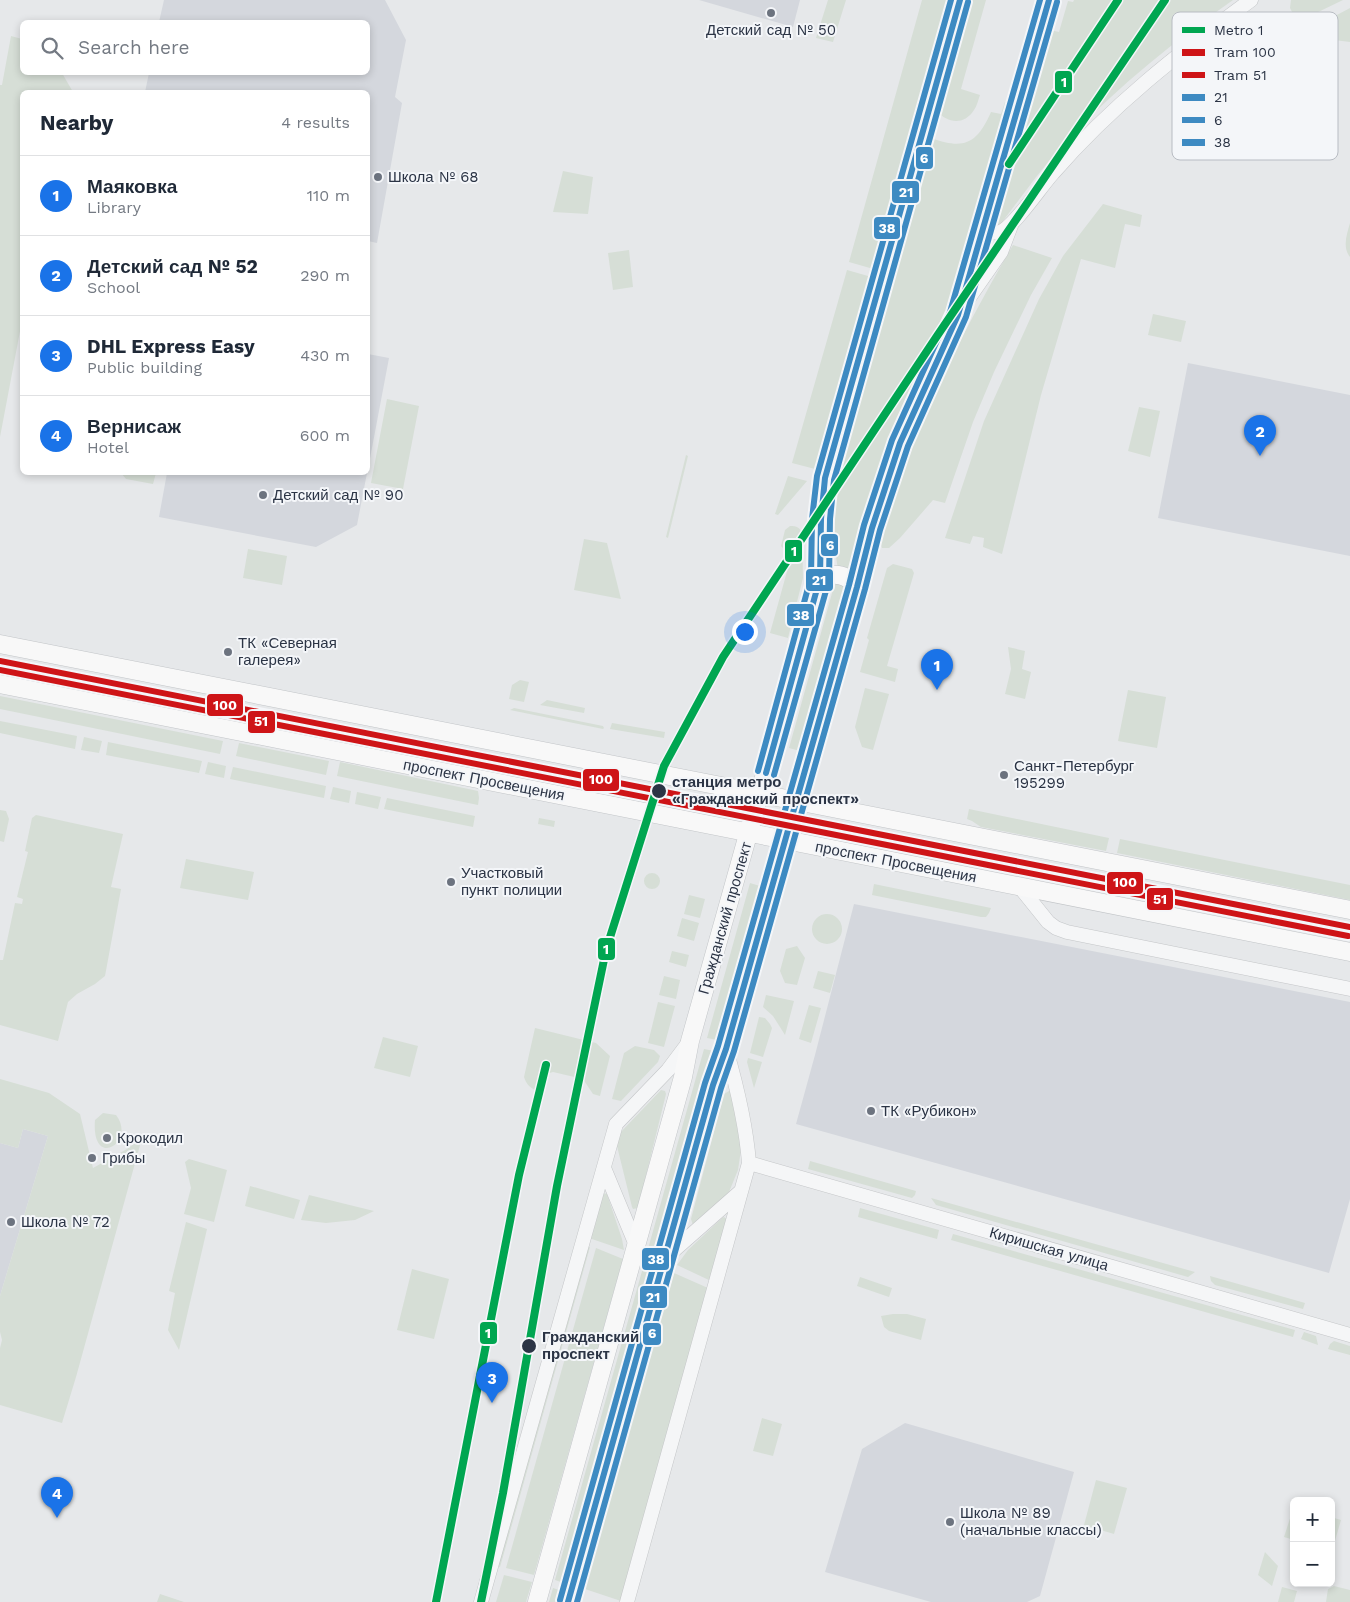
<!DOCTYPE html>
<html lang="en">
<head>
<meta charset="utf-8">
<style>
  :root { --surface:#fff; --page:#f6f6f7; --text:#1f2937; --muted:#747a83; --line:#e0e1e3; --accent:#1a73e8 }
  body { margin:0; font-family:"Work Sans",sans-serif; background:var(--page); color:var(--text) }
  .controls { position:absolute; right:15px; bottom:15px; display:grid; overflow:hidden; border-radius:8px; box-shadow:0 2px 8px #0003 }
  .controls button { width:45px; height:45px; display:grid; place-items:center; padding:0; border:0; border-bottom:1px solid var(--line); background:var(--surface); color:var(--text); font:25px sans-serif }
  .you { position:absolute; left:744px; top:631px; width:18px; height:18px; margin:-12px; border:4px solid #fff; border-radius:50%; background:#1a73e8; box-shadow:0 0 0 8px #1a73e833 }
  .badge { display:grid; place-items:center; width:32px; height:32px; border-radius:50%; background:var(--accent); color:#fff; font-size:16px; font-weight:700 }
  .pin { position:absolute; translate:-50% -41px; filter:drop-shadow(0 1px 2px #0008) }
  .pin::after { content:''; position:absolute; top:26px; width:18px; height:15px; background:inherit; clip-path:polygon(0 0,100% 0,50% 100%) }
  .list { margin:0; padding:0; list-style:none }
  h2 { display:flex; justify-content:space-between; align-items:center; height:65px; margin:0; padding:0 20px; font-size:21px }
  h2 small { font-size:16px; font-weight:400; color:var(--muted) }
  .list li { display:grid; grid-template-columns:32px 1fr auto; gap:15px; align-items:center; box-sizing:border-box; height:80px; padding:0 20px; border-top:1px solid var(--line) }
  .list b { display:block; font-size:19px; white-space:nowrap }
  .list p { margin:0; font-size:16px; white-space:nowrap; color:var(--muted) }
  .list em { font-size:16px; font-style:normal; color:var(--muted) }
  .icon { flex:none; width:28px; height:28px; fill:none; stroke:currentColor; stroke-width:2; stroke-linecap:round; stroke-linejoin:round }
  .map { position:relative; flex:none; width:1350px; height:1602px; overflow:hidden }
  .search { position:absolute; background:var(--surface); box-shadow:0 2px 8px #0003; left:20px; top:20px; width:350px; height:55px; display:flex; align-items:center; gap:12px; box-sizing:border-box; padding:0 18px; border-radius:8px; color:var(--muted); font-size:19px }
  .panel { position:absolute; background:var(--surface); box-shadow:0 2px 8px #0003; left:20px; top:90px; width:350px; height:385px; border-radius:8px }
  .map>svg:first-child { display:block }
  .built { fill:#d4d7dd }
  .green { fill:#d6ded6 }
  .lines { fill:none; stroke-linecap:round; stroke-linejoin:round }
  .minor-casing { stroke:#c4c6c8; stroke-width:15 }
  .major-casing { stroke:#c2c5c8; stroke-width:19 }
  .minor { stroke:#f5f6f7; stroke-width:14 }
  .major { stroke:#f8f8f8; stroke-width:18 }
  .bus-1-casing { stroke:#f4f6f9; stroke-width:10 }
  .bus-2-casing { stroke:#f4f6f9; stroke-width:10 }
  .bus-3-casing { stroke:#f4f6f9; stroke-width:10 }
  .bus-1 { stroke:#3d8ac2; stroke-width:6 }
  .bus-2 { stroke:#3d8ac2; stroke-width:6 }
  .bus-3 { stroke:#3d8ac2; stroke-width:6 }
  .tram-1-casing { stroke:#f4f6f9; stroke-width:10 }
  .tram-2-casing { stroke:#f4f6f9; stroke-width:10 }
  .tram-1 { stroke:#ce1417; stroke-width:6 }
  .tram-2 { stroke:#ce1417; stroke-width:6 }
  .metro-1-casing { stroke:#f4f6f9; stroke-width:11 }
  .metro-1 { stroke:#00a651; stroke-width:8 }
  .poi-dot { fill:#6c737f; stroke:#f4f6f9; stroke-width:2 }
  .stop-dot { fill:#2b3445; stroke:#f4f6f9; stroke-width:2 }
  .labels { text-anchor:middle; dominant-baseline:central; stroke-width:4; stroke-linejoin:round; paint-order:stroke }
  .poi-label { font-size:15px; fill:#2b3445; stroke:#f4f6f9; text-anchor:start }
  .street-label { font-size:15px; fill:#2b3445; stroke:#f4f6f9 }
  .stop-label { font-size:15px; font-weight:bold; fill:#2b3445; stroke:#f4f6f9; text-anchor:start }
  .key { fill:#f4f6f9; stroke:#b8bcc3; stroke-width:1 }
  .key-label { font-size:14px; fill:#2b3445 }
  .line-badge { stroke:#f4f6f9; stroke-width:2 }
  .badge-label { font-size:14px; text-anchor:middle; font-weight:bold; fill:#fff }
</style>
</head>
<body>
<div class="map">
<svg width="1350" height="1602" viewBox="0 0 1350 1602">
  <rect width="100%" height="100%" fill="#e6e8ea"/>
  <path class="built" d="M164,0h221l21,40 -11,57 7,6 -25,140 -9,-2v-149h-223l4,-19 219,-1v-50h-209z
    M699,0h101l-7,27z
    M368,354l21,4 -21,111z
    M1188,363l162,32v161l-192,-38z
    M167,473v-1l200,1 -10,52 -41,22 -157,-30z
    M854,904l496,98v197l-21,74 -533,-149 19,-69z
    M23,1129l25,7 -48,160v-153l18,5z
    M905,1423l169,49 -34,124 -13,6h-96l-106,-30 37,-123z"/>
  <path class="green" d="M828,0h18l-13,42 -17,-4z
    M922,0h28l-75,266 -5,2 -21,-6z
    M969,0h17l-25,89 19,6c-2,5 -3,11 -6,15 -10,16 -27,13 -37,1z
    M1074,0h159c-57,40 -113,85 -161,135 -27,28 -49,60 -72,90l-3,1 -1,-2 54,-194 9,2 9,-31 5,1z
    M1291,0h52l-31,15 -7,1 -13,-4 -2,-4z
    M1350,8v34l-32,-4 -7,27 -19,-26z
    M11,36l11,3v33l40,1 11,19h-51v234h-1l-21,111v-352h2z
    M1005,102l5,2 -38,139 -16,44 -65,151 -23,65 -18,66h-12c-4,-25 -8,-50 -6,-76l99,-355c33,12 46,6 60,-26l10,2z
    M563,171l30,6 -5,37 -35,-2z
    M1103,204l39,11 -2,12 -15,-3 -10,44 -34,-9 -40,136 -39,159 -19,-7 1,-9 -11,-2 -3,8 -25,-6 39,-117 55,-122 24,-43z
    M1350,223v34c-8,-10 -3,-23 0,-34z
    M1013,245l39,13 -21,37 -37,77 -21,50 -28,81 -12,-3 -33,38 -11,10h-7c-4,-9 6,-30 9,-40 29,-93 73,-179 122,-263z
    M629,250l4,37 -20,3 -5,-37z
    M847,270l21,6 2,5 -50,178 -5,10 -23,-6z
    M1153,314l33,7 -5,21 -33,-7z
    M387,399l32,7 -16,83 -32,-6z
    M1139,407l21,4 -10,46 -22,-6z
    M686,455l2,1 -20,82 -2,-1z
    M121,473h35l-3,11 -27,-5z
    M788,476l19,5 -29,34 -3,-1z
    M790,526c7,0 10,1 12,8l1,44 -15,60 -18,-5 21,-76 -10,-11 4,-16z
    M584,539l23,4 14,56 -47,-9z
    M248,549l39,7 -5,29 -39,-7z
    M893,564l19,5 2,4 -27,93 11,3 -3,13 -35,-10 9,-32 -2,-2 20,-70z
    M837,583l8,2v4l-45,162 -11,-3 45,-162z
    M1008,647l17,4 -3,18 9,3 -6,27 -20,-5 6,-25z
    M520,680l9,2 -5,20 -15,-3 3,-14z
    M865,688l24,6 -16,56 -11,-3 -7,-20z
    M1128,690l38,7 -9,51 -39,-7z
    M0,696l223,45 -3,13 -220,-45z
    M547,700l38,8 -1,5 -44,-8z
    M514,708l89,18 1,2 -1,1 -93,-19z
    M0,721l77,15 -2,13 -75,-16z
    M612,723l53,9 -1,6 -54,-9z
    M84,737l18,4 -3,12 -18,-3z
    M108,742l94,19 -3,12 -93,-18z
    M239,743l90,18 -3,14 -90,-19z
    M208,762l18,4 -2,12 -19,-4z
    M340,762l138,29 1,7 -1,7 -141,-29z
    M233,767l93,19 -2,12 -94,-19z
    M333,787l18,4 -2,12 -19,-4z
    M357,792l24,5 -3,12 -23,-5z
    M387,798l88,18 -2,11 -89,-18z
    M969,809l140,29 -3,13 -125,-24 -9,-6 -5,-2z
    M0,810l6,1 3,8 -5,23 -4,-1z
    M36,815l87,19 -12,53 10,2 -16,87 -10,8 -18,10 -9,8 -10,39 -58,-16v-65h3l12,-57 7,1 1,-5 -6,-2 11,-45 -3,-1 7,-33z
    M539,818l16,3 -1,6 -16,-3z
    M1120,839l230,46v15l-233,-47z
    M186,859l68,13 -6,28 -68,-12z
    M644 881a8 8 0 1 1 16 0a8 8 0 1 1-16 0Z
    M750,883l10,3 -43,154 -10,-2z
    M874,884l117,24 -2,5 -3,4h-5l-109,-22z
    M689,895l16,4 -5,19 -16,-4z
    M812 929a15 15 0 1 1 30 0a15 15 0 1 1-30 0Z
    M682,918l17,5 -5,18 -17,-5z
    M797,946l8,12 -8,27 -12,-2 -5,-12 6,-22z
    M672,951l17,4 -3,12 -17,-5z
    M818,971l17,4 -5,18 -17,-5z
    M664,976l16,4 -4,19 -17,-4z
    M766,995l28,6 -9,34 -12,-19 -10,-9z
    M658,1002l17,4 -11,41 -16,-4z
    M809,1005l12,3 -10,35 -12,-4z
    M759,1017l6,1 5,6 2,4 -9,29 -13,-4z
    M535,1028l61,15 14,13 -10,40 -7,-2 -10,-15 -30,-7 -14,4 -4,14c-6,-3 -9,-7 -11,-13z
    M383,1037l35,9 -8,31 -36,-9z
    M635,1046l19,4 6,6 -2,6 -37,39 -9,-2 12,-46z
    M704,1049l10,2 -58,208 -10,-3z
    M748,1058l14,4 -8,26 -7,-26z
    M0,1079l49,14 31,21 13,54 34,-19 15,-11 -66,239 -14,46 -62,-18v-57l2,-8 -2,-8v-36l48,-160 -25,-7 -5,19 -18,-5z
    M661,1090l4,1 1,3 -28,114 -5,1 -1,-2 -16,-65 2,-7z
    M729,1091l2,1 11,51 -4,27 -9,22 -30,32 -6,1 -2,-6 33,-125z
    M103,1113l13,2c21,27 -25,56 -21,5z
    M189,1159l38,11 -13,52 -30,-8 7,-26 -6,-26z
    M810,1161l106,30 -1,4 -3,3 -104,-29z
    M250,1186l50,14 -6,19 -49,-13z
    M603,1193l4,1 15,45 2,11 -35,-12z
    M309,1195l65,16 -19,9 -29,3 -25,-3z
    M931,1198l264,74 -7,5 -252,-72z
    M860,1208l79,22 -2,9 -79,-22z
    M724,1217l4,3 -17,61 -34,-16 11,-15 34,-32z
    M186,1222l21,7 -28,121 -11,-20 7,-37 -6,-2z
    M953,1234l342,96 -2,7 -342,-97z
    M587,1246l3,1 -90,320 -3,-1z
    M596,1248l27,11 -89,316 -28,-7z
    M644,1264l9,3 -89,316 -9,-3z
    M412,1269l37,10 -15,60 -37,-9z
    M674,1273l34,15 -87,313 -36,-12z
    M1210,1276l95,27 -2,6 -88,-24 -4,-4z
    M860,1277l32,11 -3,9 -32,-11z
    M893,1314h14l19,5 -5,21 -32,-9 -5,-4 -3,-11z
    M1304,1332l12,4 2,9 -17,-6z
    M1334,1341l16,5v9l-22,-6 2,-5z
    M762,1418l20,6 -9,32 -20,-5z
    M1096,1480l31,8 -13,46 -30,-9z
    M1294,1506v34l-10,-3z
    M1331,1517l10,3 -9,31h-1z
    M1265,1552l13,14 -6,20 -14,-11z
    M504,1575l28,7 -6,20h-30z
    M1334,1586l16,4v12h-24l2,-13z
    M1282,1587l15,4 -3,11h-16z
    M553,1588l9,3 -3,11h-10z
    M160,1594l24,8h-27z"/>
  <g class="lines">
    <g class="minor-casing">
      <path id="minor" d="M985,224c3,5 7,11 15,8 14,-5 41,-46 53,-59 58,-67 127,-121 198,-173
        M964,305l37,-53 11,-29
        M1019,886l29,36 8,6 11,4 283,57
        M749,1163l601,172
        M604,1168l32,77
        M665,1258l75,-66
        M481,1602l135,-478 52,-54 21,-28
        M627,1602l122,-439c-3,-39 -12,-76 -23,-114"/>
    </g>
    <g class="major-casing">
      <path id="major" d="M820,578c15,-6 27,-4 37,9
        M0,644l1350,266
        M0,684l1350,268
        M537,1602l146,-525 7,-36 130,-463 1,-59 4,-41 135,-478
        M568,1602l145,-517 13,-36 131,-462 15,-59 28,-85 58,-128 91,-315"/>
    </g>
    <use href="#minor" class="minor"/>
    <use href="#major" class="major"/>
    <g class="bus-1-casing">
      <path id="bus-1" d="M766,773l54,-195 1,-59 4,-41 135,-478
        M568,1602l145,-517 13,-36 131,-462 15,-59 28,-85 58,-128 91,-315"/>
    </g>
    <g class="bus-2-casing">
      <path id="bus-2" d="M774,775l55,-195 1,-61 4,-39 134,-478
        M577,1602l144,-514 13,-37 131,-462 15,-59 28,-84 58,-129 91,-315"/>
    </g>
    <g class="bus-3-casing">
      <path id="bus-3" d="M758,771l53,-194 1,-58 5,-43 134,-476
        M560,1600l145,-517 13,-37 131,-461 15,-60 28,-85 58,-128 90,-312"/>
    </g>
    <use href="#bus-1" class="bus-1"/>
    <use href="#bus-2" class="bus-2"/>
    <use href="#bus-3" class="bus-3"/>
    <g class="tram-1-casing">
      <path id="tram-1" d="M0,661l1350,266"/>
    </g>
    <g class="tram-2-casing">
      <path id="tram-2" d="M0,670l1348,266"/>
    </g>
    <use href="#tram-1" class="tram-1"/>
    <use href="#tram-2" class="tram-2"/>
    <g class="metro-1-casing">
      <path id="metro-1" d="M1009,164l109,-164
        M436,1602l83,-427 27,-110
        M481,1602l22,-109 54,-307 49,-236 58,-184 59,-109 214,-321 228,-336"/>
    </g>
    <use href="#metro-1" class="metro-1"/>
  </g>
  <g class="poi-dot">
    <circle cx="771" cy="13" r="5"/>
    <circle cx="378" cy="177" r="5"/>
    <circle cx="263" cy="495" r="5"/>
    <circle cx="228" cy="652" r="5"/>
    <circle cx="1004" cy="775" r="5"/>
    <circle cx="451" cy="882" r="5"/>
    <circle cx="871" cy="1111" r="5"/>
    <circle cx="107" cy="1138" r="5"/>
    <circle cx="92" cy="1158" r="5"/>
    <circle cx="11" cy="1222" r="5"/>
    <circle cx="950" cy="1522" r="5"/>
  </g>
  <g class="stop-dot">
    <circle cx="659" cy="791" r="8"/>
    <circle cx="529" cy="1346" r="8"/>
  </g>
  <g class="labels">
    <g class="poi-label">
      <text x="771" y="30" text-anchor="middle">Детский сад № 50</text>
      <text x="388" y="177">Школа № 68</text>
      <text x="273" y="495">Детский сад № 90</text>
      <text x="238" y="643">ТК «Северная<tspan x="238" dy="17">галерея»</tspan></text>
      <text x="1014" y="766">Санкт-Петербург<tspan x="1014" dy="17">195299</tspan></text>
      <text x="461" y="873">Участковый<tspan x="461" dy="17">пункт полиции</tspan></text>
      <text x="881" y="1111">ТК «Рубикон»</text>
      <text x="117" y="1138">Крокодил</text>
      <text x="102" y="1158">Грибы</text>
      <text x="21" y="1222">Школа № 72</text>
      <text x="960" y="1513">Школа № 89<tspan x="960" dy="17">(начальные классы)</tspan></text>
    </g>
    <g class="street-label">
      <text transform="translate(484 780) rotate(11)">проспект Просвещения</text>
      <text transform="translate(896 862) rotate(11)">проспект Просвещения</text>
      <text transform="translate(725 918) rotate(-74)">Гражданский проспект</text>
      <text transform="translate(1049 1249) rotate(16)">Киришская улица</text>
    </g>
    <g class="stop-label">
      <text x="672" y="782">станция метро<tspan x="672" dy="17">«Гражданский проспект»</tspan></text>
      <text x="542" y="1337">Гражданский<tspan x="542" dy="17">проспект</tspan></text>
    </g>
  </g>
  <rect x="1172" y="12" width="166" height="148" rx="8" class="key"/>
  <rect x="1182" y="27" width="23" height="6" fill="#00a651"/>
  <rect x="1182" y="49" width="23" height="7" fill="#ce1417"/>
  <rect x="1182" y="72" width="23" height="6" fill="#ce1417"/>
  <rect x="1182" y="94" width="23" height="7" fill="#3d8ac2"/>
  <rect x="1182" y="117" width="23" height="6" fill="#3d8ac2"/>
  <rect x="1182" y="139" width="23" height="7" fill="#3d8ac2"/>
  <g class="key-label">
    <text x="1214" y="35">Metro 1</text>
    <text x="1214" y="57">Tram 100</text>
    <text x="1214" y="80">Tram 51</text>
    <text x="1214" y="102">21</text>
    <text x="1214" y="125">6</text>
    <text x="1214" y="147">38</text>
  </g>
  <g class="line-badge">
    <rect x="1054" y="70" width="19" height="24" rx="5" fill="#00a651"/>
    <rect x="915" y="146" width="19" height="24" rx="5" fill="#3d8ac2"/>
    <rect x="891" y="180" width="29" height="24" rx="5" fill="#3d8ac2"/>
    <rect x="873" y="216" width="28" height="24" rx="5" fill="#3d8ac2"/>
    <rect x="820" y="533" width="19" height="24" rx="5" fill="#3d8ac2"/>
    <rect x="784" y="539" width="19" height="24" rx="5" fill="#00a651"/>
    <rect x="805" y="568" width="29" height="24" rx="5" fill="#3d8ac2"/>
    <rect x="786" y="603" width="29" height="24" rx="5" fill="#3d8ac2"/>
    <rect x="206" y="693" width="38" height="24" rx="5" fill="#ce1417"/>
    <rect x="247" y="710" width="29" height="24" rx="5" fill="#ce1417"/>
    <rect x="582" y="768" width="38" height="24" rx="5" fill="#ce1417"/>
    <rect x="1106" y="871" width="38" height="24" rx="5" fill="#ce1417"/>
    <rect x="1146" y="887" width="28" height="24" rx="5" fill="#ce1417"/>
    <rect x="597" y="937" width="19" height="24" rx="5" fill="#00a651"/>
    <rect x="641" y="1247" width="29" height="24" rx="5" fill="#3d8ac2"/>
    <rect x="639" y="1285" width="29" height="24" rx="5" fill="#3d8ac2"/>
    <rect x="479" y="1321" width="19" height="24" rx="5" fill="#00a651"/>
    <rect x="642" y="1322" width="20" height="24" rx="5" fill="#3d8ac2"/>
  </g>
  <g class="badge-label">
    <text x="1064" y="87">1</text>
    <text x="924" y="163">6</text>
    <text x="906" y="197">21</text>
    <text x="887" y="233">38</text>
    <text x="830" y="550">6</text>
    <text x="794" y="556">1</text>
    <text x="819" y="585">21</text>
    <text x="801" y="620">38</text>
    <text x="225" y="710">100</text>
    <text x="261" y="726">51</text>
    <text x="601" y="784">100</text>
    <text x="1125" y="887">100</text>
    <text x="1160" y="904">51</text>
    <text x="606" y="954">1</text>
    <text x="656" y="1264">38</text>
    <text x="653" y="1302">21</text>
    <text x="488" y="1338">1</text>
    <text x="652" y="1338">6</text>
  </g>
</svg>
<div class="controls">
<button>+</button>
<button>−</button>
</div>
<div class="you"></div>
<div class="pin badge" style="left:937px;top:690px">1</div>
<div class="pin badge" style="left:1260px;top:456px">2</div>
<div class="pin badge" style="left:492px;top:1403px">3</div>
<div class="pin badge" style="left:57px;top:1518px">4</div>
<div class="search"><svg class="icon" aria-label="search" viewBox="0 0 24 24"><circle cx="10" cy="10" r="6"/><path d="M15 15l6 6"/></svg>Search here</div>
<section class="panel">
<h2>Nearby<small>4 results</small></h2>
<ul class="list">
<li><span class="badge">1</span><div><b>Маяковка</b><p>Library</p></div><em>110 m</em></li>
<li><span class="badge">2</span><div><b>Детский сад № 52</b><p>School</p></div><em>290 m</em></li>
<li><span class="badge">3</span><div><b>DHL Express Easy</b><p>Public building</p></div><em>430 m</em></li>
<li><span class="badge">4</span><div><b>Вернисаж</b><p>Hotel</p></div><em>600 m</em></li>
</ul>
</section>
</div>
</body>
</html>
